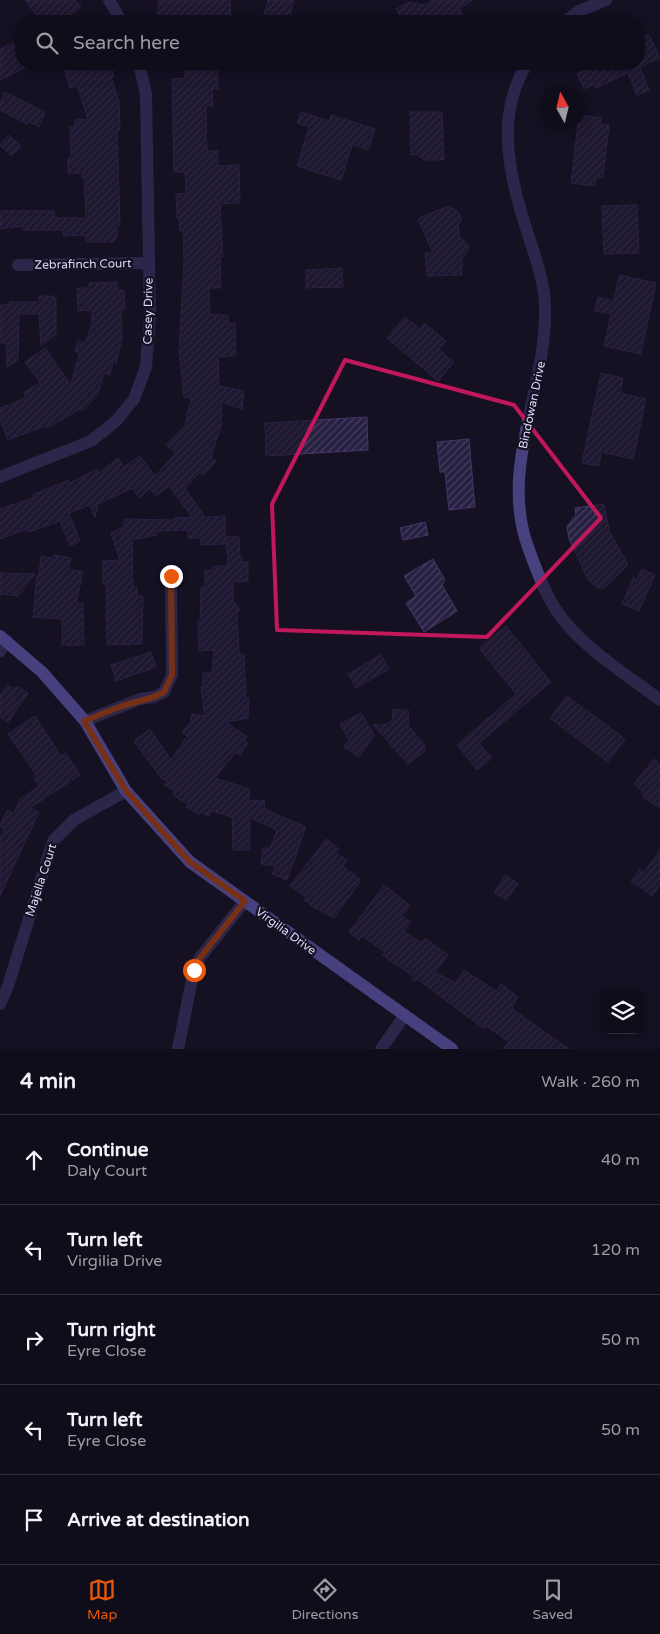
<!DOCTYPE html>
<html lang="en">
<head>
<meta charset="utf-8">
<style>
  :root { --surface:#100d1a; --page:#191623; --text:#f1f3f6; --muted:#9c9ca2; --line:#302d39; --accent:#ea580c }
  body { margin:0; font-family:"Varela Round",sans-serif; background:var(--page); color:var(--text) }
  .controls { position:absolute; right:15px; bottom:15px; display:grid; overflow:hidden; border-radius:10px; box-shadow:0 2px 12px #0003 }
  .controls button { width:45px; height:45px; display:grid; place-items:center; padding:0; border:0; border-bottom:1px solid var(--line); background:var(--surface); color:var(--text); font:25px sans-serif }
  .compass { position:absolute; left:540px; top:85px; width:45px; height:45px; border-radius:50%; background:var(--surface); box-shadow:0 2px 12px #0003; rotate:352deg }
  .stop { position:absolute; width:15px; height:15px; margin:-11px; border:4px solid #ea580c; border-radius:50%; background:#fff }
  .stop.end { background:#ea580c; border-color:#fff; box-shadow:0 1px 5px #0008 }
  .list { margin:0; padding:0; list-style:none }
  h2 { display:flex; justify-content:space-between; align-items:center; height:65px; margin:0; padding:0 20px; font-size:21px }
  h2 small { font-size:16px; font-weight:400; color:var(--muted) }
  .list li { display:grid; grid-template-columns:32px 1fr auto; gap:15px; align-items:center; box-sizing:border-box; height:90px; padding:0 20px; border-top:1px solid var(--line) }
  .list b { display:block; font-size:19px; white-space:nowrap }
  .list p { margin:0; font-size:16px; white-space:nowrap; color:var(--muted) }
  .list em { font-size:16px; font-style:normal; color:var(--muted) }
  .icon { flex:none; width:28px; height:28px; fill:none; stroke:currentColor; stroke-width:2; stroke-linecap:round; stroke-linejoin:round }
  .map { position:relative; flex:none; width:660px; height:1049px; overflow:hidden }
  .search { position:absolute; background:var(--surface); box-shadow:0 2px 12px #0003; left:15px; right:15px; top:15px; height:55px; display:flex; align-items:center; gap:12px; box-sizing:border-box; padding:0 18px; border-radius:20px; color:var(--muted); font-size:19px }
  .sheet { height:515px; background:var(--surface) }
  nav { display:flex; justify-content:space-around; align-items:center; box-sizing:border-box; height:70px; border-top:1px solid var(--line); background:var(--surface); font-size:14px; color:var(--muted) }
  nav a { display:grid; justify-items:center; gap:2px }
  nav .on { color:var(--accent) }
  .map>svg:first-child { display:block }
  .building { fill:url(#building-hatch); stroke:#42356b }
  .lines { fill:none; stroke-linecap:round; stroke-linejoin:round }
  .street { stroke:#47427d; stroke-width:12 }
  .secondary { stroke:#847bef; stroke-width:12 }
  .route { stroke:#ea580c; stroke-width:6 }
  .marked { fill:none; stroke:#c2185b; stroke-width:4; stroke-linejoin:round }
  .labels { text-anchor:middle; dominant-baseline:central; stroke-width:4.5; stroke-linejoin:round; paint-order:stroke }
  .street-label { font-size:12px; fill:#ded9fa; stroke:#151123 }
</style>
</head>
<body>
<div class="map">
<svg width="660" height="1049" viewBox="0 0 660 1049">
  <defs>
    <pattern id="building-hatch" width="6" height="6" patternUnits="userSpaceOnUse" patternTransform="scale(1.25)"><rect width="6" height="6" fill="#282042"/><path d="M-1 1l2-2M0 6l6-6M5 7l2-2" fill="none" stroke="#47405e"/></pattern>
  </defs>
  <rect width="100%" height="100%" fill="#151123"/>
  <path class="building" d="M25,0h50l6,6 -17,15h-23z
    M158,0h72l1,21h-73z
    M268,0h26l-6,21h-26z
    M433,0h39l-12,9 6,12h-63l-7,-12 14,-7 14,3z
    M649,34l11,24 -20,9 9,23 -12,5 -9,-22 -32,15 -2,-4 -10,5 -7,-15 13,-6 -2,-4h51v-25z
    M13,43l12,25 -25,12v-31z
    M72,64h38l4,12 -3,1 8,25 1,28h-3l3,96h-3v12l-4,4h-27l-1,-7 -22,1v-6h-40v-4l-23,3v-18h54v7h32l-2,-41h-2v-4h-14v-14l3,-1 -1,-31h5v-7l13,-1 -11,-33 -7,2 -5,-17 8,-2z
    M185,64h32l1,25h-6l1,17h-7l1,45h11v15l21,-1 1,38 -20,1 3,53h-3l1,31h-12l1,27h18v8h7l1,33 -18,1 1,29 25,5 -2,18 -20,-7 -1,24 -10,31 5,4 -12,14 -4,-3 -15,16 20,29 20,-1v28l-24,1v-7h-13v-8l-32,1v4l-24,5 1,47h4v9h6l-1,48 -35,1 -1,-61h-3v-23l17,-1 -9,-27 12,-6 2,-8 50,1 -1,-2 18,-1 -23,-31 -13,10 -6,-8 -11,10 -7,-10 -34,16 -3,14 -5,-13 -21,8 11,28 -10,5 -10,-25 -31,11 -1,-3 -28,10v-30l33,-11 -1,-3 37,-15 1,3 27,-14 2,4 19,-15 6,9 16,-11 15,20 21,-23 -10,-8 19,-19 6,-28 -7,-1 -5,-46 5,-91 -1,-29h-3l-1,-13h-2l-1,-24 10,-1 -1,-21h-11l-2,-93 13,-1z
    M5,92l40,20 -6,15 -11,-6 -1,3 -27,-14v-7z
    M301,112l28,9 2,-6 44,14 -7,21 -16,-5 -11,35 -44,-14 12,-39 -12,-4z
    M410,112h32l2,48h-20l-8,-6 -5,1z
    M579,115l22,3 -1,6 9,1 -6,53h-7l-1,8 -24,-3z
    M9,135l12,12 -10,9 -11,-11z
    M637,205l2,48 -35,1 -2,-48z
    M448,206l11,6 2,8 -3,6 2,11 8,8v6l-6,7v17l-35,1 -2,-23h8l-15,-34z
    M342,268l1,19 -37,1v-18z
    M619,275l37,8 -15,71 -37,-8 7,-32 -16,-3 3,-14 16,4z
    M117,282v8h7l1,19h-4l1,30 -6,24 -3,-1 -3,13 -6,-2 -6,21 -16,17 -2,-2 -33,19 -2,-2 -37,14 -8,-20v-12l26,-10 -2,-6 16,-9 -15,-21 20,-14 26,37 8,-32 -4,-2 3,-10 7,2 7,-19v-14l-14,1 -1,-23h12v-5z
    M39,296h14l3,4v34l-15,12 -2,-32h-20l-1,46 -11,7 -1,-24h-6v-38h9v-3h30z
    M405,317l15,12 5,-6 21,18 -7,8 15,13 -16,19 -51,-43z
    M601,373l22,5 -3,15 26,6 -13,60 -32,-7 -2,14 -17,-3z
    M367,417l1,33 -102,6 -1,-33z
    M469,439l6,68 -26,3 -4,-38h-5l-3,-30z
    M604,504l5,26 19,35 -25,24 -6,-1 -9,-9 -19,-40 -2,-13 9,-11 -1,-7z
    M425,522l3,13 -25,5 -3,-12z
    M239,536l1,22h2v4h6v19l-15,1v18l7,10 -3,2 2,42h5l2,44h3l-1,20 -22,4 21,15 -3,3 4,3 -8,12 -4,-3 -21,26 35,11 -2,12 16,-1 1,9 41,18 -19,53 -15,-6 3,-8 -14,-2 2,-16h7l7,-18 -27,-12v32h-17l-1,-33 -20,-6 -3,5 -8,-4 -2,3 -13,-8 2,-3 -15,-9 2,-4 -11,-6 3,-4 -7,-4 -26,-36 16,-12 21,31 16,-24 -5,-4 8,-9 2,-9 13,2 -4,-29h2v-14h9l2,-23 -15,1 -1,-31h2l1,-33h4v-17h8v-4h15l-2,-29z
    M53,555l18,3 -3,11 15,3 -7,32 7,-1 1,42h-22v-26l-29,-2 4,-42h2l2,-19 12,2z
    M433,559l12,21 -3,5 15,26 -33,21 -18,-29 10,-7 -12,-20z
    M642,569l13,6 -16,36 -17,-7 12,-28 2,5z
    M0,573l35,1 -17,22 -18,-2z
    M506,626l45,56 -72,61 13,15 -15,12 -20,-25 59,-51 -37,-46z
    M151,652l5,15 -40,14 -5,-16z
    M381,655l8,14 -33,19 -8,-14z
    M7,685l7,4 3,-3 11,7 -20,29 -8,-5v-22z
    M567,696l58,43 -17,23 -58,-44z
    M393,709l16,2 -1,14 17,21v5l-17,13 -35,-39h11l8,-4z
    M361,713l13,22 -15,22 -15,-10 5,-7 -9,-16z
    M35,716l26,40 5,-3 14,22 -50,33 9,4 -39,84v-57l4,-10 -4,-3 7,-16 7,3 6,-14 19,-13 -5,-7 3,-3 -29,-42z
    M654,759l6,5v44l-16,-10 -2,-7 -8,-7z
    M326,839l13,10 -3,4 11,7 -4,6 18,14 -27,38 -20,-11 -10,-7 2,-3 -16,-11z
    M660,850v34l-8,12 -21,-15 9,-12 4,3z
    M506,875l12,9 -12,16 -12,-8z
    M384,885l26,20 -8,11 9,6 -7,9 17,12 4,-5 23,17 -13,17 20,11 9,-13 32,21 5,-7 17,13 -6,9 2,4 55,39h-66l6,-7 -23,-16 -2,3 -65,-49h-6v-4l-31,-21 3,-3 -23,-16 -3,4 -10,-8z"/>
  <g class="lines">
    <path class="street" d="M109,0l12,21
      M566,21l13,-10 27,-11
      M527,64c-32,50 -18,111 -1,164 8,26 19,53 19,80 2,80 -46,160 -17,239 9,25 19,53 36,74 27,32 63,54 96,79
      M18,265l131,-2
      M0,477l91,-36 25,-20 18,-22 12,-32 4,-51 -4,-222 -7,-30
      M0,651l7,-10
      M85,721l55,-22 14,-2 10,-5 8,-17 -1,-99
      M0,1004l8,-18 45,-145 21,-21 52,-29
      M178,1049l16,-79 5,-11 46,-58
      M381,1049l24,-34"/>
    <path class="secondary" d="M0,636l42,36 43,49 41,70 64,71 262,187"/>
  </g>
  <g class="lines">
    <path class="route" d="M171,576l1,99 -8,17 -10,5 -32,9 -38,15 42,70 64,71 55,39 -46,58 -5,11"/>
  </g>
  <path d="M0 0H660V1049H0ZM345,360l169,45 87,113 -114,119 -210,-7 -5,-126z" fill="#151123" fill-opacity=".55" fill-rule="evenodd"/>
  <path class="marked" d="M345,360l169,45 87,113 -114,119 -210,-7 -5,-126z"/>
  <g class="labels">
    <g class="street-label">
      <text transform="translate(83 264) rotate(-1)">Zebrafinch Court</text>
      <text transform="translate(148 311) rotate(-89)">Casey Drive</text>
      <text transform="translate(532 405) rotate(-78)">Bindowan Drive</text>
      <text transform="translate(41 880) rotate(-72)">Majella Court</text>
      <text transform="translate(286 931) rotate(36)">Virgilia Drive</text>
    </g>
  </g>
</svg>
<div class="controls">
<button><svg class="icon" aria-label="layers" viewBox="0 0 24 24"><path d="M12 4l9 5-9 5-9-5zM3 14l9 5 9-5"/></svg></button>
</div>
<svg class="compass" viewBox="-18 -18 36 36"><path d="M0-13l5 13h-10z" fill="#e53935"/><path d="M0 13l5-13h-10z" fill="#9c9ca2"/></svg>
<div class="stop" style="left:194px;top:970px"></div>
<div class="stop end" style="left:171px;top:576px"></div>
<div class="search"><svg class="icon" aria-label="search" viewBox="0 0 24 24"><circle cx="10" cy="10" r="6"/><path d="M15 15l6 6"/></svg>Search here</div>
</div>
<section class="sheet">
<h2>4 min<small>Walk · 260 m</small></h2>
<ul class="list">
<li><svg class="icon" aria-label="ahead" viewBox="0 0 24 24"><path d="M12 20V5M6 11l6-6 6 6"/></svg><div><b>Continue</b><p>Daly Court</p></div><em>40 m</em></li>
<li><svg class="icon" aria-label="left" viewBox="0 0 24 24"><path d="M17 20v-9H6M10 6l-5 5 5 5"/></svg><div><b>Turn left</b><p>Virgilia Drive</p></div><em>120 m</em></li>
<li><svg class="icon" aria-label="right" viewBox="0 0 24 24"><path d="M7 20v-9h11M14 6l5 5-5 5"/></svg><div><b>Turn right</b><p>Eyre Close</p></div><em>50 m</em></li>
<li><svg class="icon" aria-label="left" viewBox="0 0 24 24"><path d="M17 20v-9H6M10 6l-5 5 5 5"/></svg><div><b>Turn left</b><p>Eyre Close</p></div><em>50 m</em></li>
<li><svg class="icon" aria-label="arrive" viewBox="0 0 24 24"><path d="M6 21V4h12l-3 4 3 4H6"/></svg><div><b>Arrive at destination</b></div></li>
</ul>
</section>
<nav>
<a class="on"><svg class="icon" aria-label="map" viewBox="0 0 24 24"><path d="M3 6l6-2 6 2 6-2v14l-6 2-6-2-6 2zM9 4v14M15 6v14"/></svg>Map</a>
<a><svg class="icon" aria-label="directions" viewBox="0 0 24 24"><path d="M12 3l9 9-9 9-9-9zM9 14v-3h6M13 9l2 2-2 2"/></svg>Directions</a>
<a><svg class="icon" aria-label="saved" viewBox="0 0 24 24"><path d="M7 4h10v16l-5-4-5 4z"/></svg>Saved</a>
</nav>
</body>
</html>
